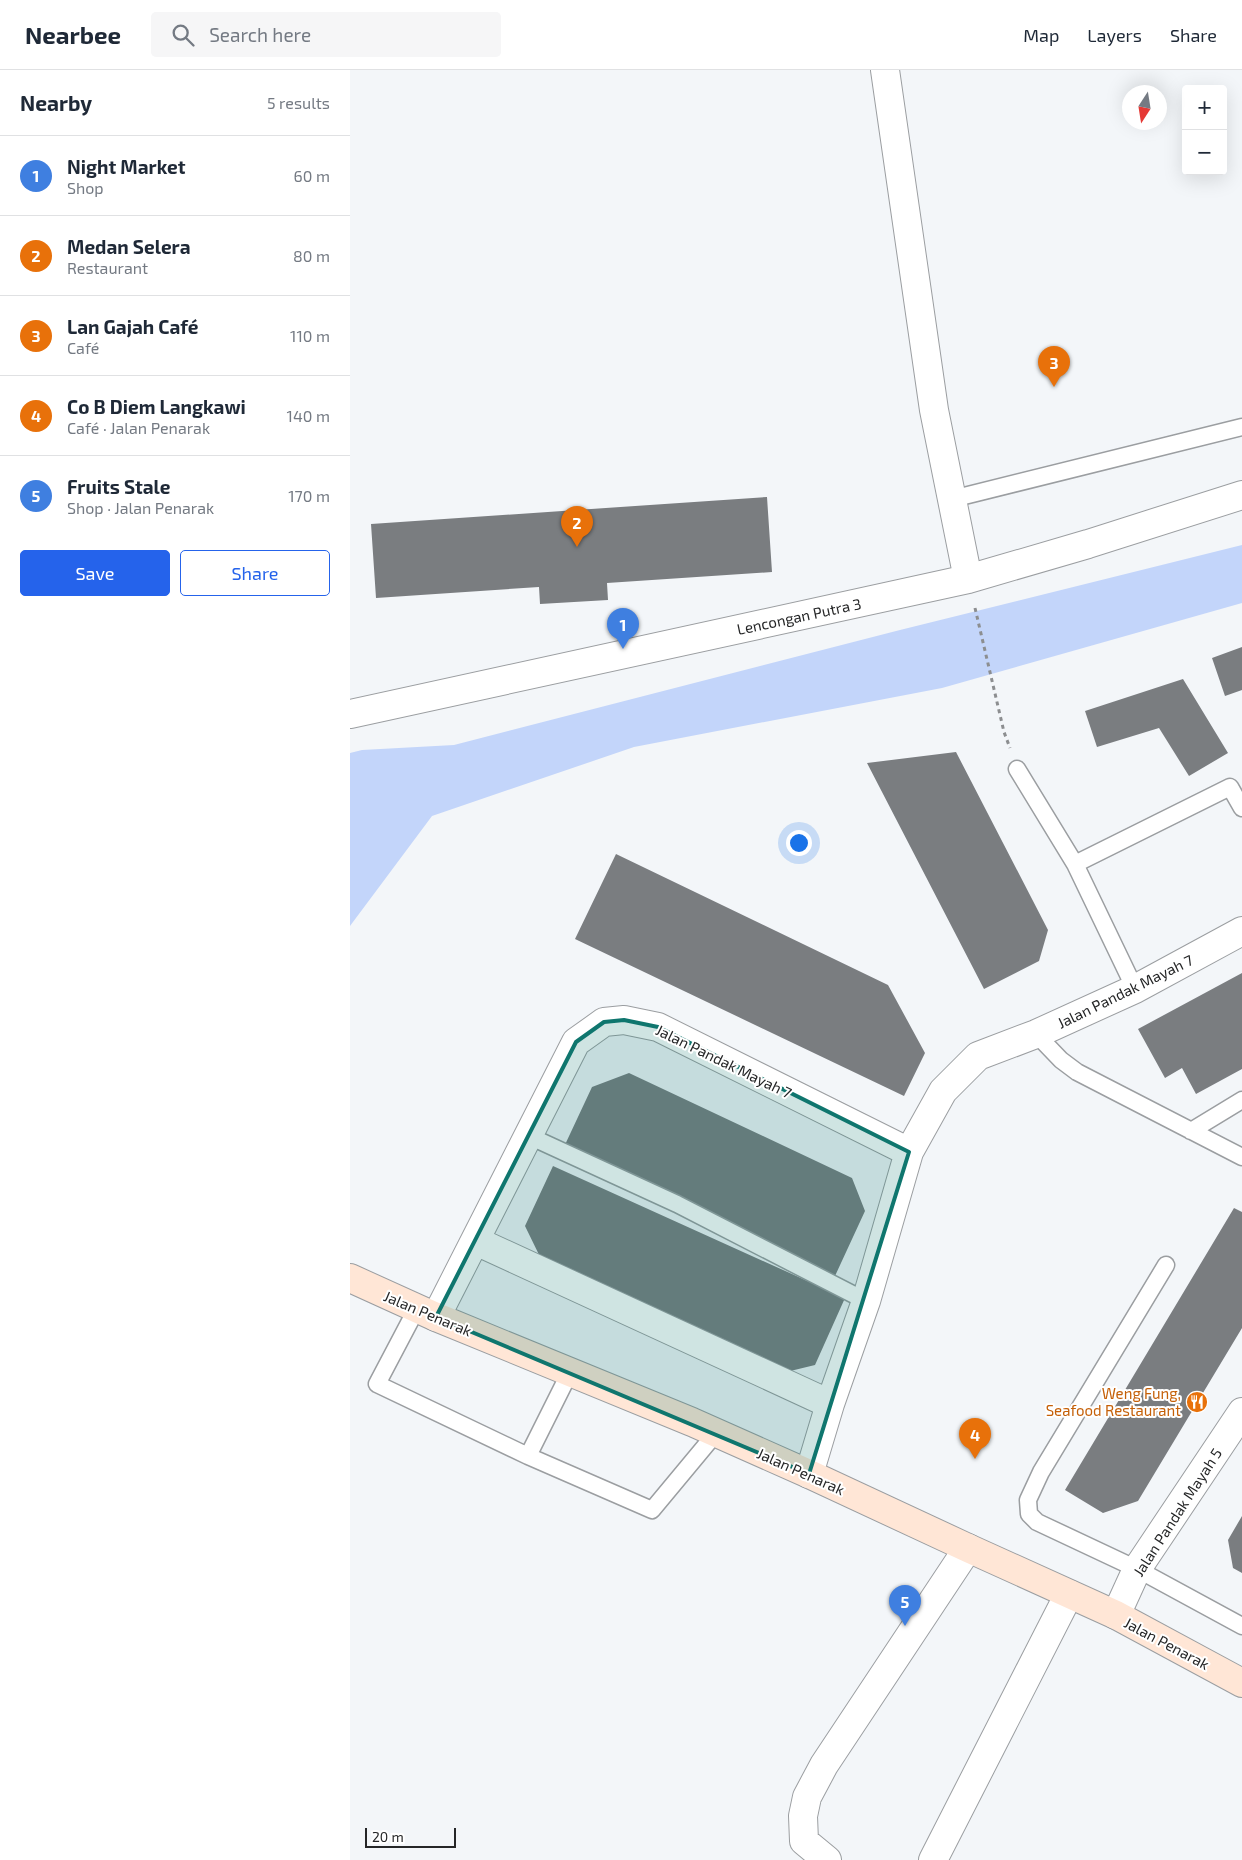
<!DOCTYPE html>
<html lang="en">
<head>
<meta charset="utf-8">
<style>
  :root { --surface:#fff; --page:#f6f6f7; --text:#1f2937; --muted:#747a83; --line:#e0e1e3; --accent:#2563eb }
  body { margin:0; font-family:"Exo 2",sans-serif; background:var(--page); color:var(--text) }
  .controls { position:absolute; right:15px; top:15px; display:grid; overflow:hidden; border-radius:5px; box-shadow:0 5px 20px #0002 }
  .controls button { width:45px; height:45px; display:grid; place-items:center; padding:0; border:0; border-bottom:1px solid var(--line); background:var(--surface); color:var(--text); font:25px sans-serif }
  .compass { position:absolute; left:772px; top:15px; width:45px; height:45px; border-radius:50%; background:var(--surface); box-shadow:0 5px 20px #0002; rotate:192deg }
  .scale { position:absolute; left:15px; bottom:12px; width:91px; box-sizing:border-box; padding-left:5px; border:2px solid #252627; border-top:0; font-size:14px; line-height:18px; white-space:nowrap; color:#252627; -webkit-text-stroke:4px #fff; paint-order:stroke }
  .you { position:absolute; left:448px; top:772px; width:18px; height:18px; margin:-12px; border:4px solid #fff; border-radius:50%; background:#1a73e8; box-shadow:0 0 0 8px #1a73e833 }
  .badge { display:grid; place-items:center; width:32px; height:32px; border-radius:50%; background:var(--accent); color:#fff; font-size:16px; font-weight:700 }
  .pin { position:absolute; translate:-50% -41px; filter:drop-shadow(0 1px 2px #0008) }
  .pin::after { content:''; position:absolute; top:26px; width:18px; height:15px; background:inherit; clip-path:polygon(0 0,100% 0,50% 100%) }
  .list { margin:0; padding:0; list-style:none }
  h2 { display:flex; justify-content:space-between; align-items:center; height:65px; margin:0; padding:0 20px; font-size:21px }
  h2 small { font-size:16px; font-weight:400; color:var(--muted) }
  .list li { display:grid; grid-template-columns:32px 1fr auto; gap:15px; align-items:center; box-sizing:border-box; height:80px; padding:0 20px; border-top:1px solid var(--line) }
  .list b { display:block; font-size:19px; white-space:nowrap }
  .list p { margin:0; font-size:16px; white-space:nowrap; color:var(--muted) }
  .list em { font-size:16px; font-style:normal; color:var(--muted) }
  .actions { display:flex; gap:10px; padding:15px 20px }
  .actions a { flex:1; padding:11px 0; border:1px solid var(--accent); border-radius:5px; text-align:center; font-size:18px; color:var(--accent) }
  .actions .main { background:var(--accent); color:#fff }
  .icon { flex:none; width:28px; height:28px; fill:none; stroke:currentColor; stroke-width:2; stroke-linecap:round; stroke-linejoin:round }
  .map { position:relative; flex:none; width:892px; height:1790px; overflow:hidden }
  header { display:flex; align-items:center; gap:30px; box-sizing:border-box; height:70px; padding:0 25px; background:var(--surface); border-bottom:1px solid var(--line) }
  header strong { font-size:24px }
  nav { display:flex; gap:28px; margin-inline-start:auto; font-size:18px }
  .search { width:350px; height:45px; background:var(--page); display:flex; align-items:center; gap:12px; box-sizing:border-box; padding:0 18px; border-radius:5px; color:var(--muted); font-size:19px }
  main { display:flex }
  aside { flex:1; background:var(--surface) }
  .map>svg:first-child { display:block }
  .water { fill:#c3d5fa }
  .building { fill:#7a7d80 }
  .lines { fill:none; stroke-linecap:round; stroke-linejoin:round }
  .service-casing { stroke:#9b9ea1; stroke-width:19 }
  .minor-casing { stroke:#9b9ea1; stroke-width:30 }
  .secondary-casing { stroke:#9b9ea1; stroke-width:30 }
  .path { stroke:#8c8e90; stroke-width:3; stroke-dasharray:4 4; stroke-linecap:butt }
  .service { stroke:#fff; stroke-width:16 }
  .minor { stroke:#fff; stroke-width:28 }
  .secondary { stroke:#ffe6d6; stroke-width:28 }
  .marked { fill:#0f766e; fill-opacity:0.2; stroke:#0f766e; stroke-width:4; stroke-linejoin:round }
  .labels { text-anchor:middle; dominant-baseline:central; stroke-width:4; stroke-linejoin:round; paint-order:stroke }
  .street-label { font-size:15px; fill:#252627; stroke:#fff }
  .food-label { font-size:15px; fill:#c56008; stroke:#fff; text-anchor:end }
</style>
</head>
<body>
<header>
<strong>Nearbee</strong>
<div class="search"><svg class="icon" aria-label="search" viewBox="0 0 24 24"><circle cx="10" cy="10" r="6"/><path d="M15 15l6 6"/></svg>Search here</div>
<nav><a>Map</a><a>Layers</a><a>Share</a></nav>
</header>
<main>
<aside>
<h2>Nearby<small>5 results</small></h2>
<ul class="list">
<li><span class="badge" style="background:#3f7fe0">1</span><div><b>Night Market</b><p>Shop</p></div><em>60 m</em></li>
<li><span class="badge" style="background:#e8710a">2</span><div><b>Medan Selera</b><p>Restaurant</p></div><em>80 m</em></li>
<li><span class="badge" style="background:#e8710a">3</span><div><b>Lan Gajah Café</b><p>Café</p></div><em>110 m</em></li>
<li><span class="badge" style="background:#e8710a">4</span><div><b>Co B Diem Langkawi</b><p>Café · Jalan Penarak</p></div><em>140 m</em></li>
<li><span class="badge" style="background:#3f7fe0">5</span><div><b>Fruits Stale</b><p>Shop · Jalan Penarak</p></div><em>170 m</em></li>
</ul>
<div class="actions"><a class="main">Save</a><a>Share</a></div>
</aside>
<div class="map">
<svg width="892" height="1790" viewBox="0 0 892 1790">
  <rect width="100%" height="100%" fill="#f3f6f9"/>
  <path class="water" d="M892,475v58l-300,85 -308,59 -202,69 -82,110v-173l12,-3 92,-5 446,-115z"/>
  <path class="building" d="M417,427l5,75 -165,11 1,17 -68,4 -1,-17 -163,11 -5,-74z
    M892,577v43l-17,6 -13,-38z
    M833,609l45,74 -39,23 -30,-48 -62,19 -12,-36z
    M606,682l92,178 -9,31 -55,28 -117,-226z
    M266,784l272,131 37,68 -21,43 -329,-157z
    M892,903v96l-46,25 -14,-26 -17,10 -27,-49z
    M279,1003l223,105 13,33 -30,65 -272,-127 29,-62z
    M203,1096l292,132 -30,67 -33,8 -238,-108 -19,-39z
    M884,1138l8,4v116l-104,173 -35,12 -38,-23z
    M892,1446v57l-9,-5 -5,-28z"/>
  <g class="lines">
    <g class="service-casing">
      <path id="service" d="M602,429l290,-72
        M667,699l58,95 60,125
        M725,794l155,-77 12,21
        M686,964l25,26 16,12 165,85
        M841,1061l51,-31
        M179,1066l148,68 189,97
        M816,1195l-125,207 -13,28 1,14 8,8 100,47 105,57
        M67,1238l-40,76 151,72
        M220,1302l-42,84 124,54 64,-77"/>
    </g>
    <g class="minor-casing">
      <path id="minor" d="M535,0l49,340 34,169
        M0,644l618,-135 120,-35 154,-49
        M126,1171l354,163
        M86,1247l140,-275 28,-20 20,-2 34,7 251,125 34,-61 35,-35 58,-22 99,-45 107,-58
        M459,1404l21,-70 36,-103 43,-149
        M766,1545l21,-46 105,-157
        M477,1790l-23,-19 -1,-25 4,-19 17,-32 144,-217
        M583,1790l136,-266"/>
    </g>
    <g class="secondary-casing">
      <path id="secondary" d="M0,1208l86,39 256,105 117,52 159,74 148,67 126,68"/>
    </g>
    <path class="path" d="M625,538l29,124 6,16"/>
    <use href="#service" class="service"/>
    <use href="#minor" class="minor"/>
    <use href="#secondary" class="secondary"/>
  </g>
  <path class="marked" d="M274,950l34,7 251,125 -100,322 -373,-157 140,-275 28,-20z"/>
  <defs>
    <g id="restaurant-disc" transform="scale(1.125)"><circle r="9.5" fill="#e8710a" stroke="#fff"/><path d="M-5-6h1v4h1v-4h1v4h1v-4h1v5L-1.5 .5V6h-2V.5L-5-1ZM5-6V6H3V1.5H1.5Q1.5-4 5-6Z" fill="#fff"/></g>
  </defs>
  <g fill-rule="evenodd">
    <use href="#restaurant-disc" x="847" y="1332"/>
  </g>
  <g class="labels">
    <g class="street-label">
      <text transform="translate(449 546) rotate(-12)">Lencongan Putra 3</text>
      <text transform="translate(775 921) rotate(-26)">Jalan Pandak Mayah 7</text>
      <text transform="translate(374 991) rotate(26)">Jalan Pandak Mayah 7</text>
      <text transform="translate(78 1243) rotate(23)">Jalan Penarak</text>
      <text transform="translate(451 1401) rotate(24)">Jalan Penarak</text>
      <text transform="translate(827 1442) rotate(-57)">Jalan Pandak Mayah 5</text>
      <text transform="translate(817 1573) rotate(28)">Jalan Penarak</text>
    </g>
    <g class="food-label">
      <text x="831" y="1323">Weng Fung,<tspan x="831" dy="17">Seafood Restaurant</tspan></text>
    </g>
  </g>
</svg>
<div class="controls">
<button>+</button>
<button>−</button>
</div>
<svg class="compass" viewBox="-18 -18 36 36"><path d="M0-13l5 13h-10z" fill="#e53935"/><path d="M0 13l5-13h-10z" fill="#747a83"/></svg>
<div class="scale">20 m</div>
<div class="you"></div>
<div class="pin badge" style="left:273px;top:579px;background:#3f7fe0">1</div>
<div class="pin badge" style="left:227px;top:477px;background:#e8710a">2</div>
<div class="pin badge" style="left:704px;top:317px;background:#e8710a">3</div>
<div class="pin badge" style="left:625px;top:1389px;background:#e8710a">4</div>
<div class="pin badge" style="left:555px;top:1556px;background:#3f7fe0">5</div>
</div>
</main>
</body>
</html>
